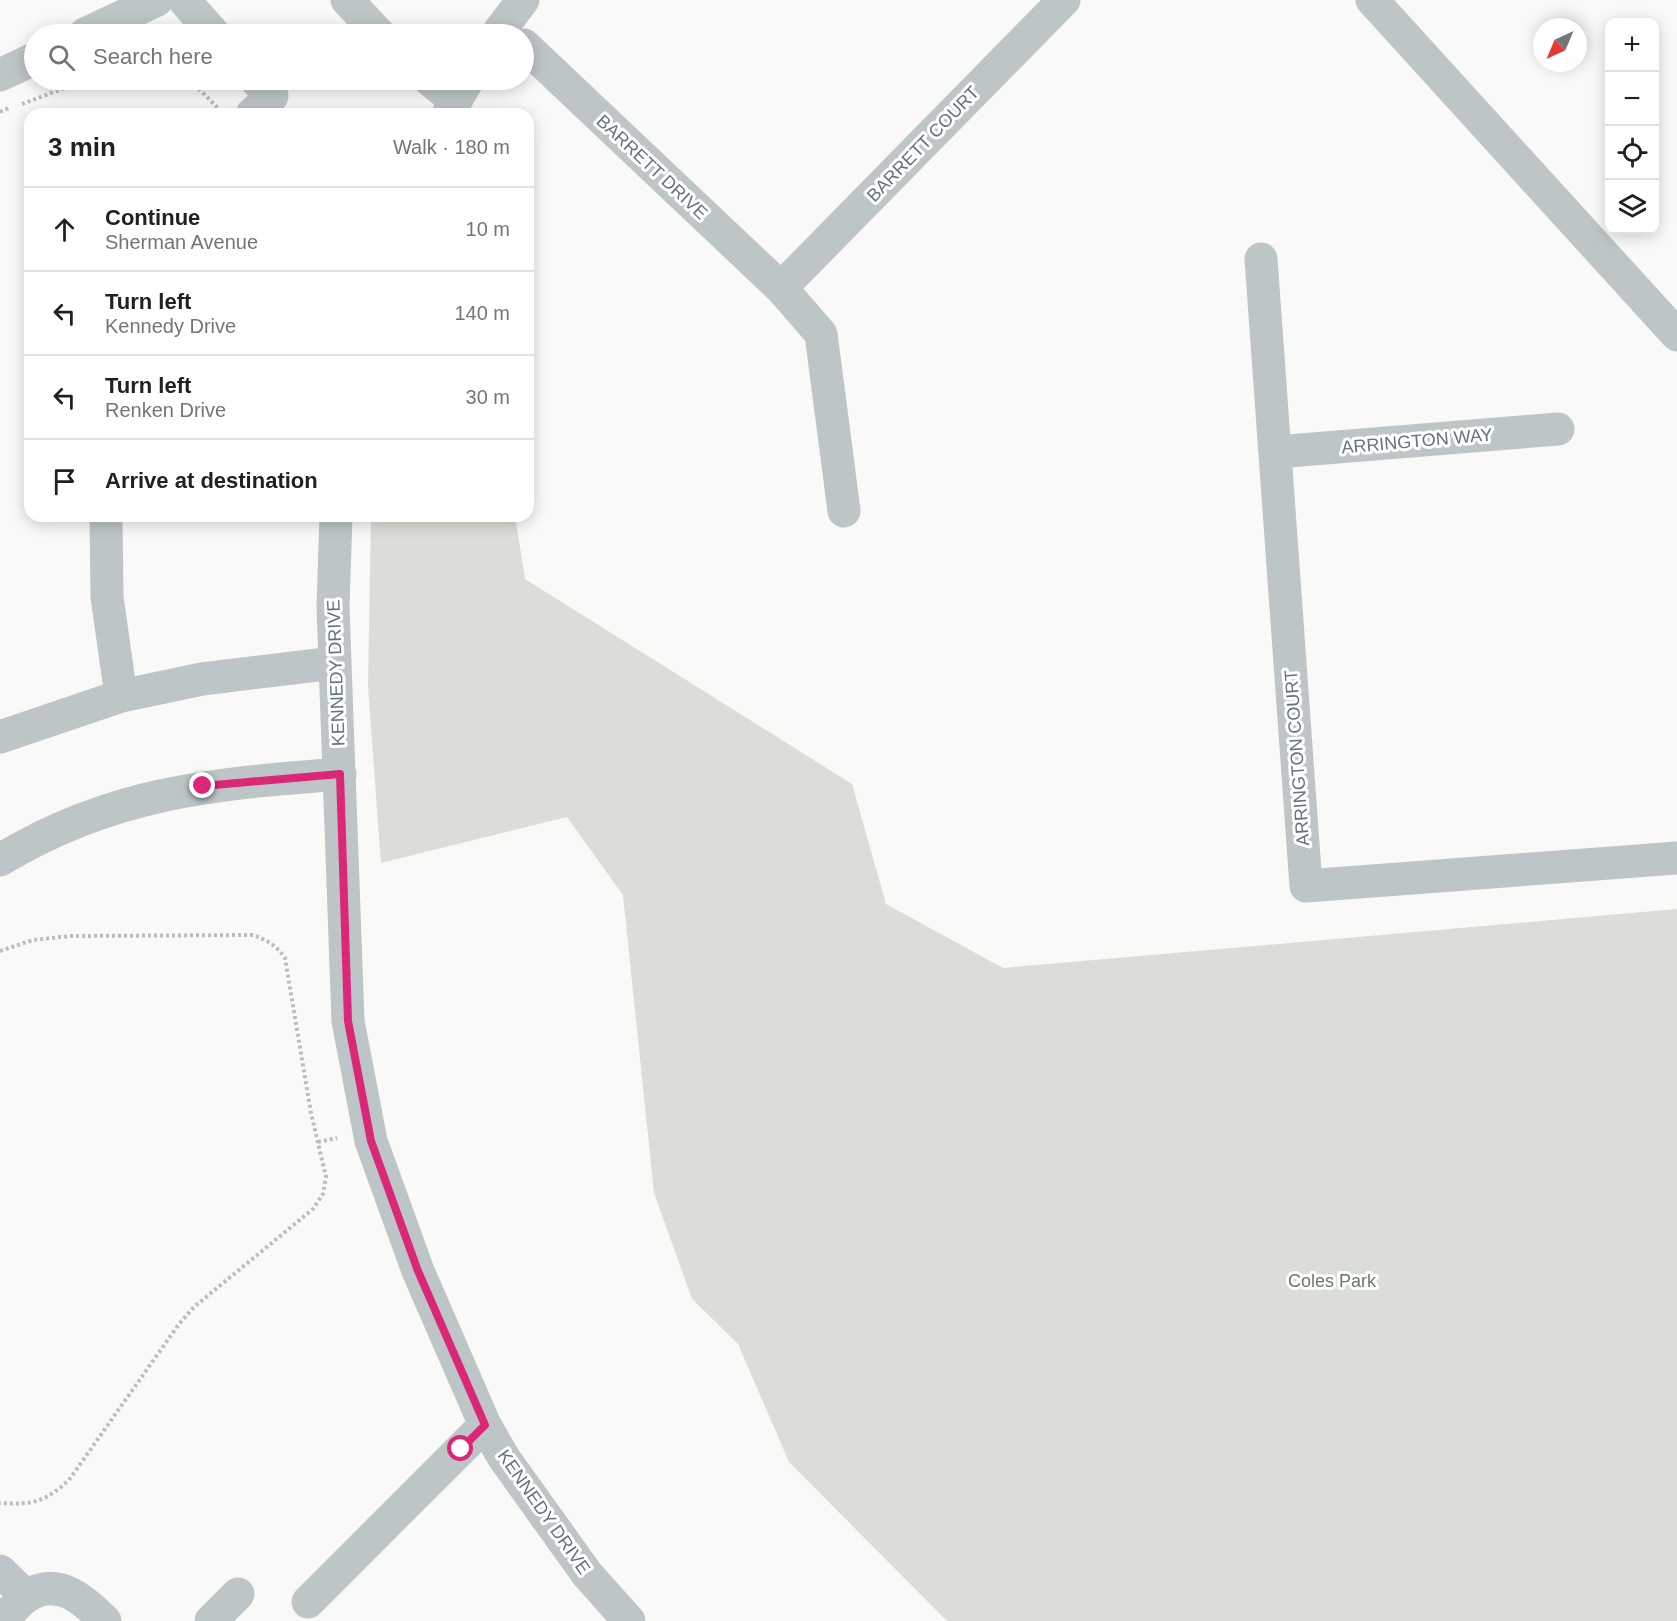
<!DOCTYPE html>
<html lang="en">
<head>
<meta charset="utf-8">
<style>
  :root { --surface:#fff; --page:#f6f6f6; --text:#202124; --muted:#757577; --line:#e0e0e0 }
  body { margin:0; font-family:Arial,sans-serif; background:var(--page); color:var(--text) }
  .controls { position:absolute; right:18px; top:18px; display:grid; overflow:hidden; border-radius:12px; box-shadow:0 3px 15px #0003 }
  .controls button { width:54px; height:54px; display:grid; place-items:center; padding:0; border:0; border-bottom:2px solid var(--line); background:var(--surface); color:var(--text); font:30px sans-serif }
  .compass { position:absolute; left:1533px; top:18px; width:54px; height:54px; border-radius:50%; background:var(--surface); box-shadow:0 3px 15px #0003; rotate:224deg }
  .stop { position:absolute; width:18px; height:18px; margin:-14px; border:4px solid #db2777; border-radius:50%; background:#fff }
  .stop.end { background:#db2777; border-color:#fff; box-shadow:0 2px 6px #0008 }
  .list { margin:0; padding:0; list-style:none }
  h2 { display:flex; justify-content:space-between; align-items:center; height:78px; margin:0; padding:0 24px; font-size:26px }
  h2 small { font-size:20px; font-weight:400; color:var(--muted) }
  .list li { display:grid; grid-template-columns:39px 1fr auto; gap:18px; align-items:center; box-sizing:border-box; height:84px; padding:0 24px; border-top:2px solid var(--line) }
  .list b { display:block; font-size:22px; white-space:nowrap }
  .list p { margin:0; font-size:20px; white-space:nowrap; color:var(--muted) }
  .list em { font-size:20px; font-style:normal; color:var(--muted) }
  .icon { flex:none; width:33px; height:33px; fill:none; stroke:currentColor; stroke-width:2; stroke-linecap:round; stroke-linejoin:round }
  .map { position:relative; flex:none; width:1677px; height:1621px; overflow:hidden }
  .search { position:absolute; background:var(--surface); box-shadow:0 3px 15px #0003; left:24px; top:24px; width:510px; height:66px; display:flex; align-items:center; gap:15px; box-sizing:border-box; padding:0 21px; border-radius:33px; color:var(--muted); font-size:22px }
  .panel { position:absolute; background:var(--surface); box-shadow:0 3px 15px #0003; left:24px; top:108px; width:510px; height:414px; border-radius:18px }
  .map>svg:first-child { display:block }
  .green { fill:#dbded7 }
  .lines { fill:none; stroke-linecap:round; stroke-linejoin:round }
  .path { stroke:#b9bebf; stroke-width:4; stroke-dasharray:3 3; stroke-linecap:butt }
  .minor { stroke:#bec5c7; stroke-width:33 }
  .route { stroke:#db2777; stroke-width:8 }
  .labels { text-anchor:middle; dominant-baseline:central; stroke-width:6; stroke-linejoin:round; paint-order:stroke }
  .street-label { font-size:18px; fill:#60767c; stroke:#fff }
  .park-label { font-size:18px; fill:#6c7a64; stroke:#fff }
</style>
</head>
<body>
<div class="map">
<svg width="1677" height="1621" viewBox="0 0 1677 1621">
  <rect width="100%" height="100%" fill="#f9f9f7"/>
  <path class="green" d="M371,516h144l10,63 327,205 34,120 117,64 674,-59v712h-730l-158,-159 -51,-118 -46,-45 -38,-106 -31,-298 -56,-78 -186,46 -13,-177z"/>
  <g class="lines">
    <path class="path" d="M190,80l31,31
      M22,104l64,-24
      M0,112l9,-4
      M0,951l33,-11 38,-4 182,-1c14,5 24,11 32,23l26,155 15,64 -3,17 -10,15 -119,98 -15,17 -110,156c-24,22 -37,25 -69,23
      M318,1142l19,-4"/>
    <path class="minor" d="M184,0l30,34
      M347,0l32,34
      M1372,0l305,335
      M85,34l72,-34
      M497,34l26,-34
      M524,45l257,243 40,46 23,177
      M0,75l34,-16
      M430,80l25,20
      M252,114l20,-18 -16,-16
      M448,114l20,-34
      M1261,259l45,627 371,-28
      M781,288l283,-288
      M1276,452l282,-23
      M106,516l1,81 14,99
      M336,516l-3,91 15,414 23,120 47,130 67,154 19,33 83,116 42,47
      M0,737l121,-41 81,-17 132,-16
      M0,860c112,-68 212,-76 340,-86
      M0,1571l26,25
      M308,1602l177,-177
      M2,1621c8,-8 15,-18 24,-24 31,-22 58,3 79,24
      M211,1621l27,-27"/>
  </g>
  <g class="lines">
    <path class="route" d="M203,786l137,-12 8,247 23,120 47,130 67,154 -24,24"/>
  </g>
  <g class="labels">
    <g class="street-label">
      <text transform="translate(923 144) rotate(-46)">BARRETT COURT</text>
      <text transform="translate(652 167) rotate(43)">BARRETT DRIVE</text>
      <text transform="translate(1417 441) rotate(-5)">ARRINGTON WAY</text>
      <text transform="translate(336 673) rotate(-92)">KENNEDY DRIVE</text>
      <text transform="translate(1297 758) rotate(-94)">ARRINGTON COURT</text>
      <text transform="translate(544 1512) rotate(55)">KENNEDY DRIVE</text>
    </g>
    <g class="park-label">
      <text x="1332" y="1281">Coles Park</text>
    </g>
  </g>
</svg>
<div class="controls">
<button>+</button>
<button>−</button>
<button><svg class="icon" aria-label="locate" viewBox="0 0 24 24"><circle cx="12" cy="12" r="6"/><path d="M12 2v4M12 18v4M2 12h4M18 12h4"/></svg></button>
<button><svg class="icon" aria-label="layers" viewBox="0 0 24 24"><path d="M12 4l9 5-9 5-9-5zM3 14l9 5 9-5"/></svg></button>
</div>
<svg class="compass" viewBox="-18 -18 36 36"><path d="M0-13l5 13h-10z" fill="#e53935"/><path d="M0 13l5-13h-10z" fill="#757577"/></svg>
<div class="stop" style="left:461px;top:1449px"></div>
<div class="stop end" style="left:203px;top:786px"></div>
<div class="search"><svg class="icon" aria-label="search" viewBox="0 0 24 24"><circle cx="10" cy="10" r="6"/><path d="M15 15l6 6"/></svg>Search here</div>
<section class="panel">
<h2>3 min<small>Walk · 180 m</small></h2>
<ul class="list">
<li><svg class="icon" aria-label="ahead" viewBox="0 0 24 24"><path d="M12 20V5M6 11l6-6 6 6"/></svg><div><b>Continue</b><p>Sherman Avenue</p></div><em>10 m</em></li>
<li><svg class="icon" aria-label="left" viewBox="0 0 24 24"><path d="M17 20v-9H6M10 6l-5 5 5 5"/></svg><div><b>Turn left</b><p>Kennedy Drive</p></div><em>140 m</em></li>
<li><svg class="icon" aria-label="left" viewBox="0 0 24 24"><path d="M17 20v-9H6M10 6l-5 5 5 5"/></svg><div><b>Turn left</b><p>Renken Drive</p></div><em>30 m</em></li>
<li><svg class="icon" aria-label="arrive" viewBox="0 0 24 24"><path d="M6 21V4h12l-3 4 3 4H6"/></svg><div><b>Arrive at destination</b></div></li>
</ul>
</section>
</div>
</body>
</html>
